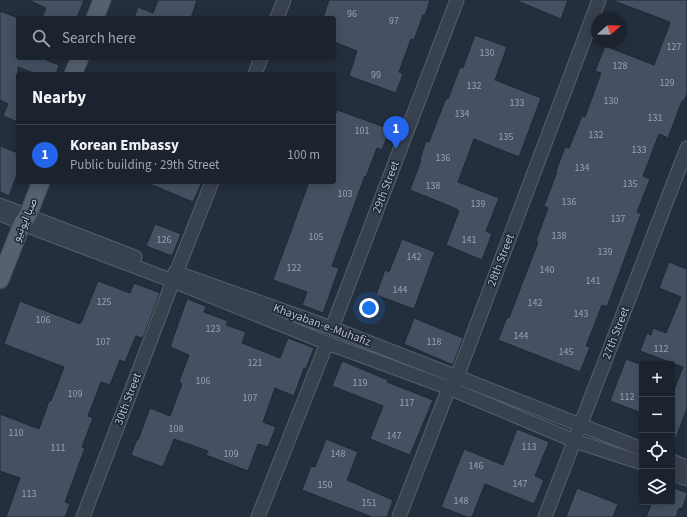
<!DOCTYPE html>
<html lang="en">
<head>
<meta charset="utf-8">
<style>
  :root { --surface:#1b232e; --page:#242b36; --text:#f1f3f6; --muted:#a0a4aa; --line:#39404a; --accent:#2563eb }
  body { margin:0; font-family:"Source Sans 3",Vazirmatn,sans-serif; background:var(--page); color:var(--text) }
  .controls { position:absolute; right:12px; bottom:12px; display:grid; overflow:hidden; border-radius:4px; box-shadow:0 2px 10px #0003 }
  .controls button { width:36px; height:36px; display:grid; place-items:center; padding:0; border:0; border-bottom:1px solid var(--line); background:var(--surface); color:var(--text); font:20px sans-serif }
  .compass { position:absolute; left:591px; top:12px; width:36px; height:36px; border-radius:50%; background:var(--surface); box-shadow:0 2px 10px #0003; rotate:70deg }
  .you { position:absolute; left:369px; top:308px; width:14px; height:14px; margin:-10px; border:3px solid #fff; border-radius:50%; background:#1a73e8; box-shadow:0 0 0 6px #1a73e833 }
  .badge { display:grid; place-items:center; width:26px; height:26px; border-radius:50%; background:var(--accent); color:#fff; font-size:13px; font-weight:700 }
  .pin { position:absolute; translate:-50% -33px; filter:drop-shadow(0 1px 2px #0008) }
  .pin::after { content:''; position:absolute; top:21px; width:14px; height:12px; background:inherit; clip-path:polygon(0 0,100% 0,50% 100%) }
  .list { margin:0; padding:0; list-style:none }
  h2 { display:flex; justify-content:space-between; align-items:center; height:52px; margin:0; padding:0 16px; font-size:17px }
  h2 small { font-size:13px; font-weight:400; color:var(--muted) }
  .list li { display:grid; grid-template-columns:26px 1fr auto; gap:12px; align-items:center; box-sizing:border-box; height:60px; padding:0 16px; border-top:1px solid var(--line) }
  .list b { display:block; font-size:15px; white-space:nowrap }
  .list p { margin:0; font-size:13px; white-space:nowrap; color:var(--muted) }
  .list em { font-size:13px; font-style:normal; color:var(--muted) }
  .icon { flex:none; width:22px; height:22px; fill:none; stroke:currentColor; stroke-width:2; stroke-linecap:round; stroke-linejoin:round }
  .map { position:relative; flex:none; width:687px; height:517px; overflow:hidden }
  .search { position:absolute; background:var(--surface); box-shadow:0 2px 10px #0003; left:16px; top:16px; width:320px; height:44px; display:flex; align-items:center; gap:10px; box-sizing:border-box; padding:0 14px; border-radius:4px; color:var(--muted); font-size:15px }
  .panel { position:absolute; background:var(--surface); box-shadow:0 2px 10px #0003; left:16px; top:72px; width:320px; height:112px; border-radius:4px }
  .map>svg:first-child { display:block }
  .building { fill:#455162; stroke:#1f2835 }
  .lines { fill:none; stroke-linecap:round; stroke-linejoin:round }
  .minor-casing { stroke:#565f6c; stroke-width:15 }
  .major-casing { stroke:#414a57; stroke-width:19 }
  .minor { stroke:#38414e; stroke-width:13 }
  .major { stroke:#56606e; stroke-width:17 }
  .labels { text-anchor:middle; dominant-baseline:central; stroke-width:3; stroke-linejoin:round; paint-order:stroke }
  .number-label { font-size:10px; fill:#98a1af }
  .street-label { font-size:12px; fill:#b4bcc9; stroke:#1d2633 }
</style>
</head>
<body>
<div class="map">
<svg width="687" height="517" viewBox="0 0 687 517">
  <rect width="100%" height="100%" fill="#242f3e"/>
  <path class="building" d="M28,0h56l-7,18h-35l4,-10z
    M158,0h39l-6,18h-57l4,-11 15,6z
    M329,0h101l-5,15h-2l-9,25 -3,-1 -12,33 4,2 -7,19 -47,-17 8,-25 -23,-9v-24h-11z
    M515,0h53l-7,19z
    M614,0h73v93l-3,8h-2l-14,37 -9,-4 -16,42 7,3 -13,33 4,2 -34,93 -5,-2 -16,41 4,1 -10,25 -82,-32 9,-23 2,1 29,-76 -2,-1 12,-33 -4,-2 13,-34 -1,-1 9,-24 4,1 13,-32 3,1 16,-44 -6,-2 10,-25 49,19 16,-42v-1l-56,-21z
    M0,11l18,7v40h23l18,7 -3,9h-20l-18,-7v55l-15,-6 5,-12 -8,-4z
    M475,35l32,12 -12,33 46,18 -22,59 -45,-18 -16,43 41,16 -13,33 6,3 -10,26 -36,-15 13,-34 -2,-1v-1l-47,-19 11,-30 -1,-1 6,-18 3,1 17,-44 2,1 12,-32 3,1z
    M337,110l53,19 -8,21 -5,-2 -11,29 -1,-1 -10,27 -23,63 7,2 -16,45 -21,-8 5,-13 -34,-12 36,-98h25v-64z
    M0,146l18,7v19l-9,24 -9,-4z
    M145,182h57l-9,20z
    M155,224l26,10 -9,22 -26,-10z
    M402,239l33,13 -21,57 -38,-14 9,-25 4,2z
    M669,262l18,7v139l-14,38 -1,-1v-50l11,-28 -43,-16 7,-18 4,2 2,-7 13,5 15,-36 -22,-9z
    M98,281l32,12 4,-10 26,10 -17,45 -7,-2 -11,26 -5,-2 -10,25 -9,-3 -13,34 5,2 -11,29 3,1 -20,54 5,2 -5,13h-59l14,-39 -20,-7v-57l39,15 10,-28h2l13,-34 -60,-23 16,-43 60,23v-2l1,1z
    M187,299l19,7 -2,6 24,9 -2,4 20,7 -4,11 38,15 8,-20 26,10 -8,21 -2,-1 -10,28 -19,-8 -12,34 13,5 -8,20 -10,-3 -10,27 -42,-16 2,-4 -34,-12 -11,28 -32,-12 6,-16 1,1 12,-32 20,8 12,-32 -3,-2 10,-27 -19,-8z
    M414,318l49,20 -10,27 -49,-21z
    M626,359l16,6v48l-32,-12z
    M342,361l46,19 -1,2 46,18 -23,55 -40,-16 13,-33 -51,-20z
    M517,429l32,13 -14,34 9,4 -10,24 -49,-20 -13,33h-5l-26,-10 23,-58 39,16z
    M326,439l32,13 -11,28 46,20 -6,17h-15l-70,-27 9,-24 4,1z
    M672,487l15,6v2l-5,14 -3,-1 -3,9h-30l6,-15h20z
    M577,488l41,16 -5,13h-47z"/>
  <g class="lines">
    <g class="minor-casing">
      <path id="minor" d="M277,18l7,-18
        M255,74l6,-16
        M0,205l135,52
        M0,214l15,6 7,4 151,57 154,62 122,45 126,53 67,22
        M175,272l157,56 310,121
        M176,273l36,-91
        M332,328l125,-328
        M672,461l15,6
        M672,474l15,5
        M83,517l90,-236
        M258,517l69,-174
        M399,517l50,-129 8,-11 142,-377
        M545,517l142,-369"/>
    </g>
    <g class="major-casing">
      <path id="major" d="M95,18l7,-18
        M73,74l7,-16
        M0,280l22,-56 6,-9 13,-33"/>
    </g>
    <use href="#minor" class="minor"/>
    <use href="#major" class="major"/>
  </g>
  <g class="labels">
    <g class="number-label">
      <text x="352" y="14">96</text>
      <text x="394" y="21">97</text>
      <text x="674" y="47">127</text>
      <text x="487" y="53">130</text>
      <text x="620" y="66">128</text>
      <text x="376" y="75">99</text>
      <text x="667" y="83">129</text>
      <text x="474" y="86">132</text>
      <text x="611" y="101">130</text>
      <text x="517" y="103">133</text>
      <text x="462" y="114">134</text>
      <text x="655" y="118">131</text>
      <text x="362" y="131">101</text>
      <text x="596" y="135">132</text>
      <text x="506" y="137">135</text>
      <text x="639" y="150">133</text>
      <text x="443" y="158">136</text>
      <text x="582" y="168">134</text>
      <text x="630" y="184">135</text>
      <text x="433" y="186">138</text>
      <text x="345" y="194">103</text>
      <text x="569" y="202">136</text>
      <text x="478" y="204">139</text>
      <text x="618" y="219">137</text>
      <text x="559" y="236">138</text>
      <text x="316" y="237">105</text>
      <text x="164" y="240">126</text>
      <text x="469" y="240">141</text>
      <text x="605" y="252">139</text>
      <text x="414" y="257">142</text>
      <text x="294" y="268">122</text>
      <text x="547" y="270">140</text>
      <text x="593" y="281">141</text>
      <text x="400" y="290">144</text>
      <text x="104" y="302">125</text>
      <text x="535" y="303">142</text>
      <text x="581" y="314">143</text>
      <text x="43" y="320">106</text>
      <text x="213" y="329">123</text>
      <text x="521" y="336">144</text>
      <text x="103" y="342">107</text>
      <text x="434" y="342">118</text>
      <text x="661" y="349">112</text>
      <text x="566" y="352">145</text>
      <text x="255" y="363">121</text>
      <text x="203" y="381">106</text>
      <text x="360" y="383">119</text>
      <text x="75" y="394">109</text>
      <text x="627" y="397">112</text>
      <text x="250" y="398">107</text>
      <text x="407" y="403">117</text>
      <text x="176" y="429">108</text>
      <text x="16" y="433">110</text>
      <text x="394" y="436">147</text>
      <text x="529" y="447">113</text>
      <text x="58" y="448">111</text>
      <text x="231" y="454">109</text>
      <text x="338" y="454">148</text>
      <text x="476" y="466">146</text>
      <text x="520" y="484">147</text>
      <text x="325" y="485">150</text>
      <text x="29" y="494">113</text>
      <text x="461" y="501">148</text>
      <text x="369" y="503">151</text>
    </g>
    <g class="street-label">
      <text transform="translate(386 187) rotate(-69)">29th Street</text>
      <text transform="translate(25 220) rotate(-66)">صبا ایونیو</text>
      <text transform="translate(501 260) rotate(-69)">28th Street</text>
      <text transform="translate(322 325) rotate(20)">Khayaban-e-Muhafiz</text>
      <text transform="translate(616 333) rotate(-69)">27th Street</text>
      <text transform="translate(128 399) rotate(-69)">30th Street</text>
    </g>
  </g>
</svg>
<div class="controls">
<button>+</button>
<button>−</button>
<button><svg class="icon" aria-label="locate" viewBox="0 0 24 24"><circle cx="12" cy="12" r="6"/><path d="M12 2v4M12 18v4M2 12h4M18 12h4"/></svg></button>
<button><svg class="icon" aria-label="layers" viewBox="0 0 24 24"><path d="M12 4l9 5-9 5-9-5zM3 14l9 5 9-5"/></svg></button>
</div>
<svg class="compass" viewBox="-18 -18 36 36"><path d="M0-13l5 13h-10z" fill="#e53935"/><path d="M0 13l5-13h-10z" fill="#a0a4aa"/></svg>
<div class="you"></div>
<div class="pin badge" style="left:396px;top:149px">1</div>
<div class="search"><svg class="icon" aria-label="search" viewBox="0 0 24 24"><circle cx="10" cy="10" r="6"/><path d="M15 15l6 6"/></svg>Search here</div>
<section class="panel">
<h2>Nearby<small></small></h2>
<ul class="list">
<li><span class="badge">1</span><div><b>Korean Embassy</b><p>Public building · 29th Street</p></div><em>100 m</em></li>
</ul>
</section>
</div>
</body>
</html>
